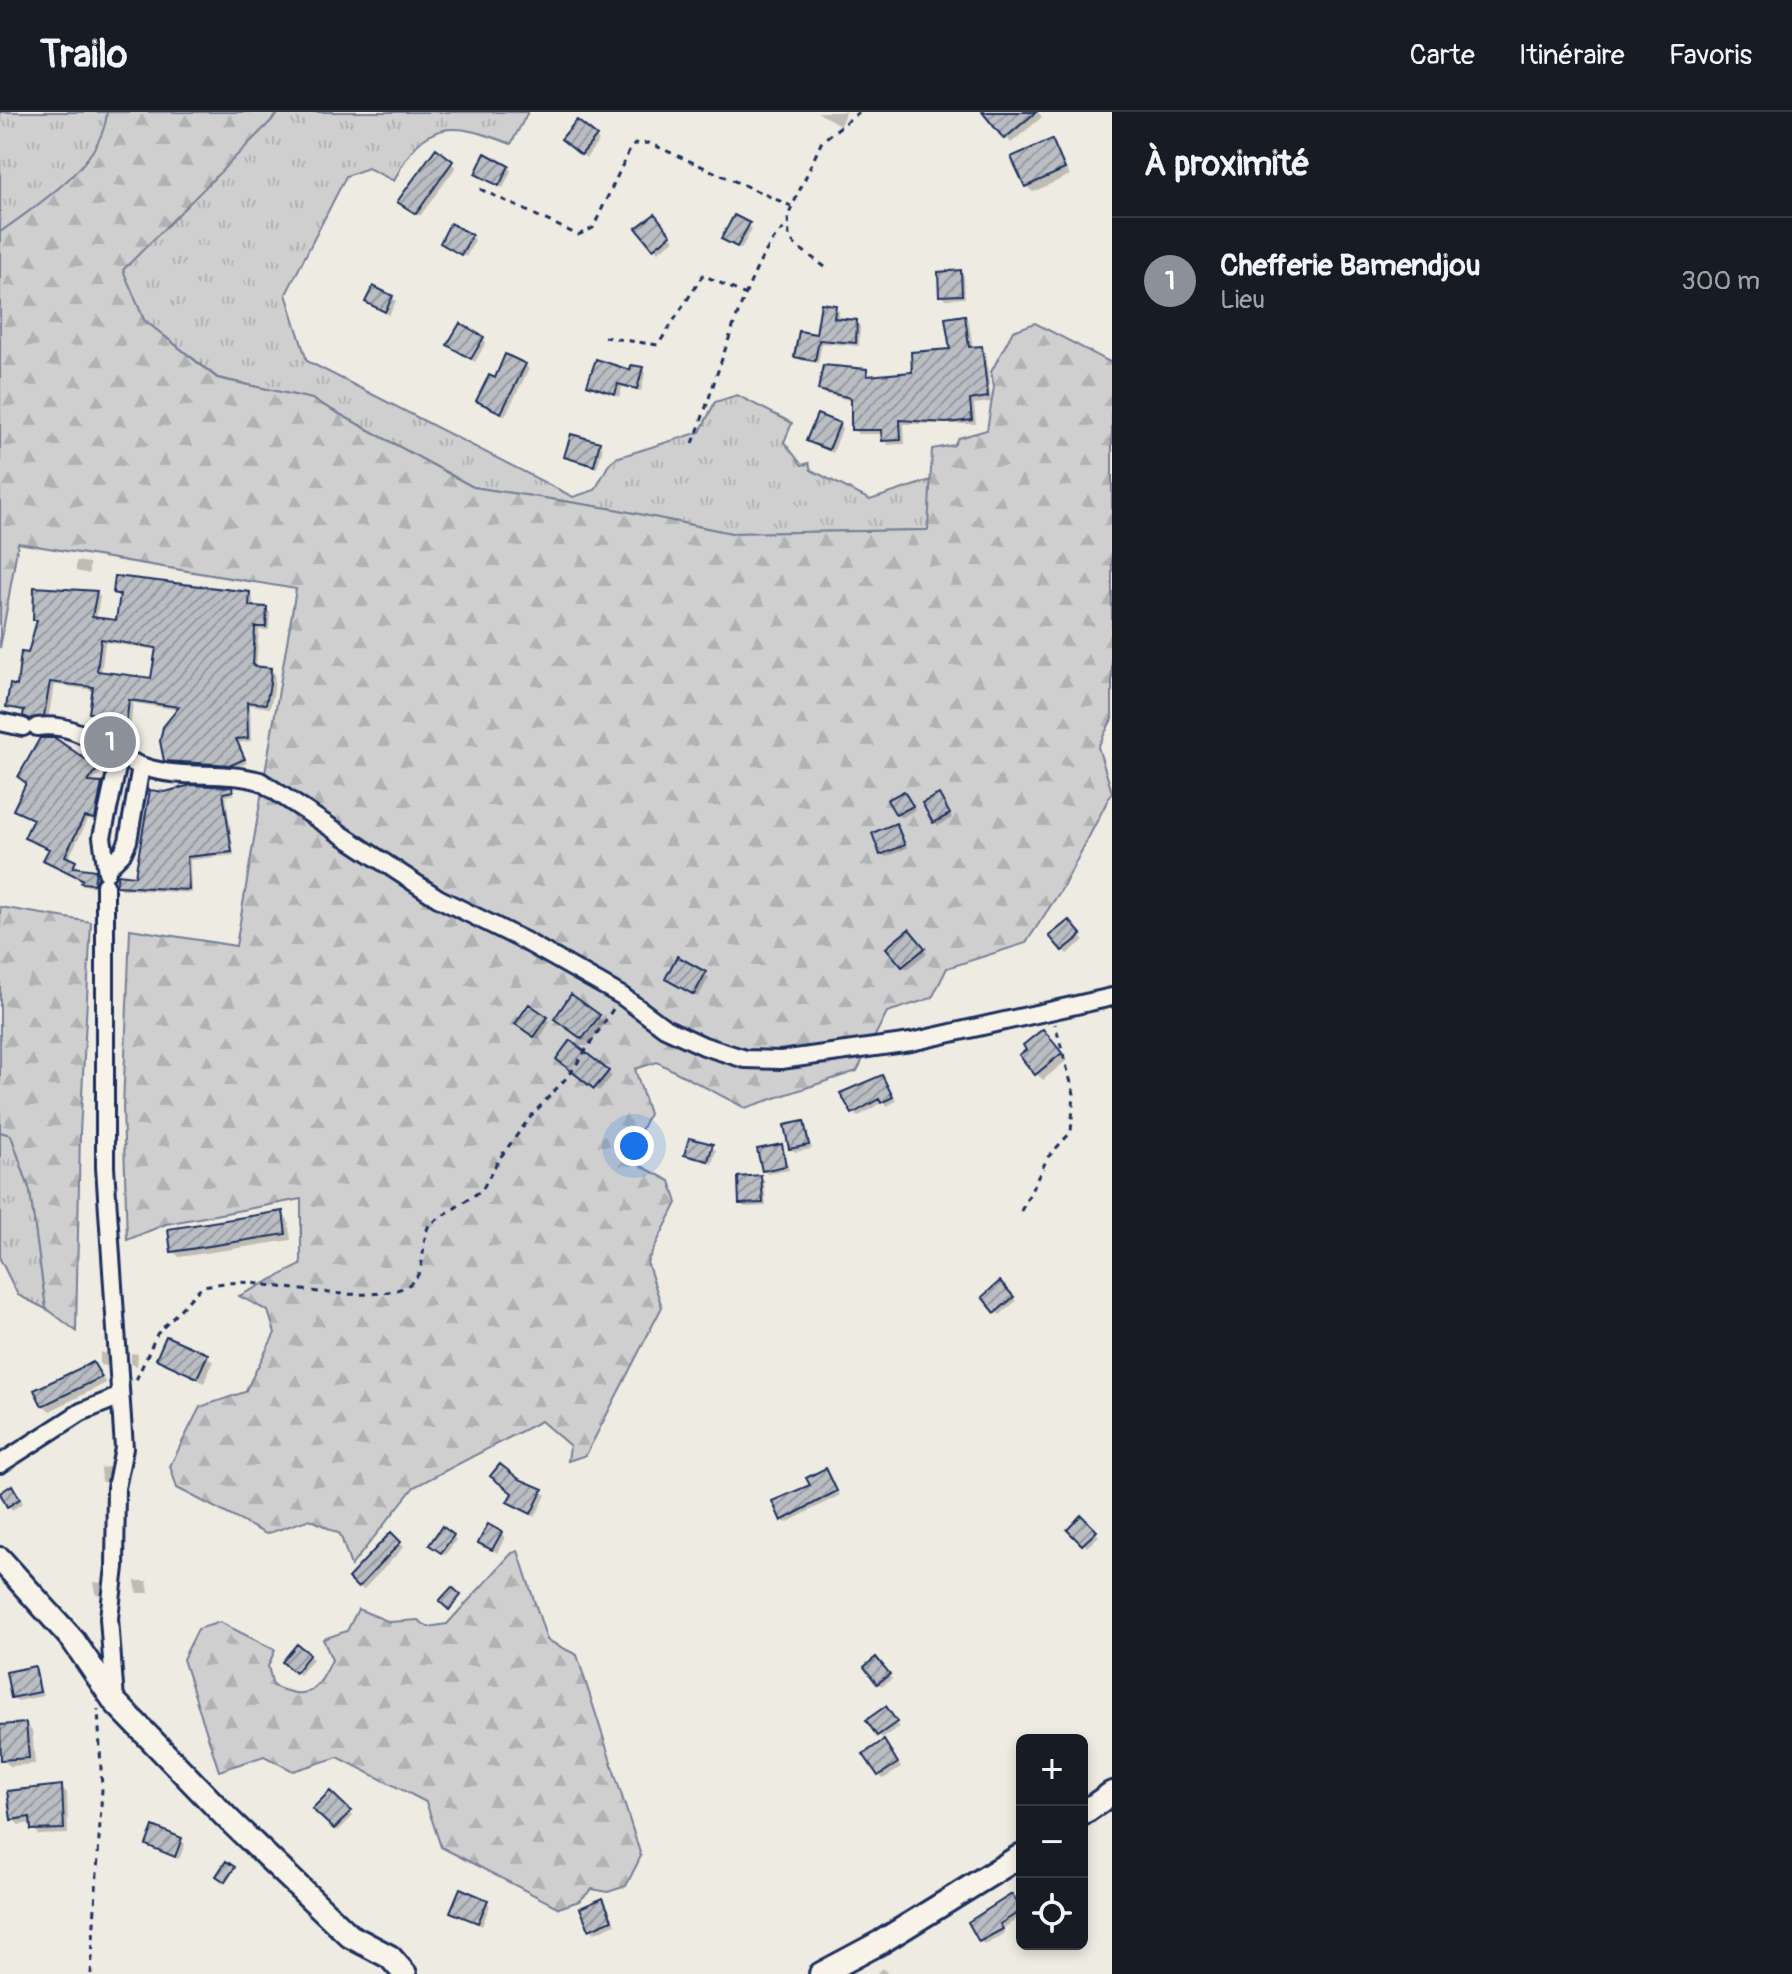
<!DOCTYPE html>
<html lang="fr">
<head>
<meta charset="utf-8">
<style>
  :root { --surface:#171b24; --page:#242831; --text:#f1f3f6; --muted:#9ea1a6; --line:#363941; --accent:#8c9099 }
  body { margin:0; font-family:Pangolin,sans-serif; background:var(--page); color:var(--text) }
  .controls { position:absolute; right:24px; bottom:24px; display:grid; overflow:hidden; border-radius:12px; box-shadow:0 4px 12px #0003 }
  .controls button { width:72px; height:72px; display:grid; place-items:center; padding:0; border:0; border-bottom:2px solid var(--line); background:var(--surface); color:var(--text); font:40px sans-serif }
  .you { position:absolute; left:634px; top:1034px; width:28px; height:28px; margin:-20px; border:6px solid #fff; border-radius:50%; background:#1a73e8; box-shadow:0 0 0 12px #1a73e833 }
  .badge { display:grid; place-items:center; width:52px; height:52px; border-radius:50%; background:var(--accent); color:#fff; font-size:26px; font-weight:700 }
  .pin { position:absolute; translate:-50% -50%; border:4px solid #fff; box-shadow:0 2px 8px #0006 }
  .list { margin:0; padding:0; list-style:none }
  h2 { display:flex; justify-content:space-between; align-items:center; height:104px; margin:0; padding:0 32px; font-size:34px }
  h2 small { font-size:26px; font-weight:400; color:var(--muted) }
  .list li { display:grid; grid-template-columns:52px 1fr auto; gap:24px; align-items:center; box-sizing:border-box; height:128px; padding:0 32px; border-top:2px solid var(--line) }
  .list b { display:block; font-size:30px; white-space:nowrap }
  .list p { margin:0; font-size:26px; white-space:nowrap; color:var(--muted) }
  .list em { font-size:26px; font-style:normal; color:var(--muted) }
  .icon { flex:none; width:44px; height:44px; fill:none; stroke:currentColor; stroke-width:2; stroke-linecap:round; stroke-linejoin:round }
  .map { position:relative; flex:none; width:1112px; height:1862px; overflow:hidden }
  header { display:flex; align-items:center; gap:48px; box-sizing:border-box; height:112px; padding:0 40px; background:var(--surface); border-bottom:2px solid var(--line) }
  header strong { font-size:38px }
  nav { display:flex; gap:44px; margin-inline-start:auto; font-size:28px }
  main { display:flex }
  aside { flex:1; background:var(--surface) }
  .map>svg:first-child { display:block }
  .grass { fill:url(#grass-tufts); stroke:#757f96; stroke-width:2 }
  .forest { fill:url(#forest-firs); stroke:#757f96; stroke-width:2 }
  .shadow { fill:#0003; fill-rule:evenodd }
  .building { fill:url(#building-hatch); stroke:#1b2f5e; stroke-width:2; fill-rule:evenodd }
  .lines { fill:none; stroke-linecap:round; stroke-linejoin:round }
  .street-casing { stroke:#1b2f5e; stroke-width:22 }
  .secondary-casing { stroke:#1b2f5e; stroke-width:28 }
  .path { stroke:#1b2f5e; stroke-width:3; stroke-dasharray:6 6; stroke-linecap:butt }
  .street { stroke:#f7f3e8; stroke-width:16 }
  .secondary { stroke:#f7f3e8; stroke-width:22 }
</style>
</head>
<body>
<header>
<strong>Trailo</strong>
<nav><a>Carte</a><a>Itinéraire</a><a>Favoris</a></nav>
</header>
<main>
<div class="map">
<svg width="1112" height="1862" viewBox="0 0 1112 1862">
  <defs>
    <pattern id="grass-tufts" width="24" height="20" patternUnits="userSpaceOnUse" patternTransform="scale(2)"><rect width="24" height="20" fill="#cfcfcf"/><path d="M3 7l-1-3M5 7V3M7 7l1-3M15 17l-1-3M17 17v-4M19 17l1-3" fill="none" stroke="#b1b2b4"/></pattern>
    <pattern id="forest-firs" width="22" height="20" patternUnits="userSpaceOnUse" patternTransform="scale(2)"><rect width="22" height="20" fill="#cfcfcf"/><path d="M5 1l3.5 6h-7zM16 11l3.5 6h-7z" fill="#b1b2b4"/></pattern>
    <pattern id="building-hatch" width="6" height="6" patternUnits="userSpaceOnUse" patternTransform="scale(2)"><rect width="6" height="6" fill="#babdc2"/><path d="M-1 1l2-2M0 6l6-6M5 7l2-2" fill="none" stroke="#969aa1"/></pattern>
  </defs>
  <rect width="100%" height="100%" fill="#eeebe2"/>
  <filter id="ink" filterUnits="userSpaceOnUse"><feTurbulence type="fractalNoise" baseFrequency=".0125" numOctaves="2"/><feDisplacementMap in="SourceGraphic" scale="16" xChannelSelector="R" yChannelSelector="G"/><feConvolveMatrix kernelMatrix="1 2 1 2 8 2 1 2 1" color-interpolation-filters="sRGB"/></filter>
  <g filter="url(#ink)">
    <path class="grass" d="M0,0h528l-17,32c-57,-22 -87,-27 -117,37l-26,-13 -22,8 -60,118 21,67 266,136 22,-7 14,-26 7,-6 84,-26 15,-30 22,-7 55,28 -8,19 18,23 7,-2 2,7 59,30 61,-20 -2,50 -198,3 -117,-24 -141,-22 -161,-88 -94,-21 -74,-58 -22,-50 -122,-16z
      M0,1020l11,3 19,56 16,116 4,4 -32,-16 -18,-36z"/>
    <path class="forest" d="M107,0h173l-157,158 21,50 73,58 95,21 161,88 141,22 117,24 197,-3 4,-81 22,-4 4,-7 29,-8 7,-43 -3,-15 22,-41 22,-8 77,40v356l-14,28 14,45 -49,95 -37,56 -79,25 -15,30 -45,14 -30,59 -112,37 -88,-46 -22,7 14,45 -15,30 7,22 29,15 7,22 -30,59 15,45 -76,148 -18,6 2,-15 -29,-25 -127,66 -63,79 -11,-32 -30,-15 -44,15 -89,-46 -7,-22 30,-59 45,-15 30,-59 -7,-22 -29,-15 62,-31v-66l-135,25 -39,16 -4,-133 7,-178 106,17 60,-357 -278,-46 -18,105v-416c39,-28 103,-68 107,-120z
      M0,795l91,15 -11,211 -4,198 -30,-23 -16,-117 -19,-56 -11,-3z
      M518,1439l29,89 30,15 64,201 -15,30 -18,6 -16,-3 -13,12 -20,7 -118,-61 -15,-45 -88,-45 -45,14 -29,-15 -45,15 -36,-112 15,-30 22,-7 55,28 -7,16 5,20c36,15 43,7 59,-26l-9,-21 24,-8 11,-22 32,13 28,-2 10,7 19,-3 65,-71z"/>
    <path class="shadow" d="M817,0h29l-6,13z
      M984,0h54l4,5 -31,26z
      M578,10l21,19 -13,17 -22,-19z
      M1051,29l19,34 -37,17 -7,-6z
      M436,39l20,16 -36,49 -17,-11z
      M508,55l3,4 -8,17 -26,-15z
      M658,108l16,20 -16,12 -19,-24z
      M748,113l4,4 -11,20 -14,-7z
      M471,124l4,4 -9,17 -24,-14z
      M960,160l4,4 1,22 -20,1 -4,-4z
      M392,185l4,4 -7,14 -21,-13z
      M835,195l4,4 -2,9 19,2 4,4 -1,20 -37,-3 -4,20 -18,-3 -4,-4 22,-20z
      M964,205l5,5 4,27 8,-1 5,5 5,49 -17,2 2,20h-72l1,20 -17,1 -5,-11h-25l-5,-5v-28l-28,-7 -5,-5 46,-18 5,5 43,-2 38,-24z
      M482,226l4,4 -11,20 -26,-17z
      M525,253l4,4 -24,47 -26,-15 17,-21z
      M642,257l3,4 -4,18 -19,-4 -3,10 -29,-13z
      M839,313l3,4 -9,24 -24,-12z
      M599,332l4,4 -6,20 -31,-11z
      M76,449l13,2v11l-13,-3z
      M96,481l4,4 -4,22 22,4 4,-26 -7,-4 134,1 4,4v10l13,1 4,4 -1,17h-10l-3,38 15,2 4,4 -1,16 -4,18 -20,-3 1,36 -13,2 9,20 -11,5 -65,-4 -5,-4 13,-50 -46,-7 -4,34 -15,-3 -4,-4 1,-10 -20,-7 4,-23 -41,-5 -6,35 -12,2 -10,-9 -18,-7 11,-18 10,-33 10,-32 -4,-4zM105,530l52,8 -4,30 -52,-6z
      M97,657l3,4 -9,11 14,4 -7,33 -10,-1 -20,39 10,7 -2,4 19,2 5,10 -2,5 -11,-1 -4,-6 -34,-17 -4,-3 5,-10 -23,-12 7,-18 -18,-10z
      M231,677l4,5 -9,2 8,59 -44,5 1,33 -69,-4 -4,-4 1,-9 18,2 29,-84z
      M904,681l11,17 -14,8 -4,-4z
      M939,684l13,22 -14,8 -3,-4z
      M896,713l11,23 -21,9 -4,-3z
      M1073,814l11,14 -17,14 -15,-18z
      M913,823l14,18 -20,16 -4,-3z
      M705,862l4,4 -11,19 -31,-18z
      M599,905l6,6 -15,21 -27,-19z
      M547,906l3,4 -11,18 -17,-12z
      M1049,926l18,22 -24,20 -6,-6 -8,-24z
      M571,931l41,33 -13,15 -36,-29z
      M882,965l14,24 -9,5 -4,-4 -26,15 -14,-23z
      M804,1011l8,26 -17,3 -4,-4z
      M690,1028l26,10 -4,14 -26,-10z
      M781,1035l8,23 -22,4 -4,-4z
      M760,1065l4,4 2,25 -21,1 -4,-3z
      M282,1101l6,7 3,20 -112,17 -6,-6z
      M1000,1172l16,17 -16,14 -16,-17z
      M100,1240l7,2 1,12 -8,-1z
      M131,1241l7,1 -1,12 -6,-2z
      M207,1244l6,6 -9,21 -46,-24z
      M92,1252l14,19 -56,28 -7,-6z
      M109,1355l-2,15h-5l-1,-14z
      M826,1359l14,24 -54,28 -4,-4z
      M518,1369l28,14 -11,22 -25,-15z
      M15,1380l8,11 -11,7 -11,-15z
      M1081,1406l18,18 -12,11 -17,-17z
      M501,1421l4,4 -8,16 -16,-10z
      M391,1422l13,13 -41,43 -12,-12z
      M453,1424l3,4 -11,15 -10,-7z
      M135,1469h12l2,12h-12z
      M94,1470l9,1 -2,12 -6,-1z
      M298,1535l15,12 -13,16 -15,-13z
      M880,1551l12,16 -10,7 -4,-3z
      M35,1556l8,28 -26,5 -4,-4z
      M889,1600l10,15 -17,11 -3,-4z
      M26,1613l6,6 3,33 -25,2 -7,-6z
      M888,1634l13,22 -18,11 -4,-4z
      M61,1675l6,6 1,41 -30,1 -6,-12 -13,2 -6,-6z
      M330,1682l23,22 -15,15 -23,-22z
      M181,1728l4,4 -6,15 -31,-14z
      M1015,1788l7,16 -20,13 3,4 -20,12 -4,-4z
      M603,1789l12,23 -20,9 -4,-4z
      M486,1790l4,3 -8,21 -30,-15z
      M883,1856l5,6h-12z"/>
    <path class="building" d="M982,0h54l-32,27z
      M577,8l20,16 -16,19 -20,-16z
      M1052,27l13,30 -40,18 -14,-30z
      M436,36l17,13 -37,53 -19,-12z
      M485,41l24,13 -10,20 -24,-12z
      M655,102l16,21 -18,14 -17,-21z
      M734,103l16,8 -13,24 -16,-8z
      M450,111l22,12 -11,20 -21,-12z
      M961,158l1,25 -23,1 -1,-24z
      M373,174l20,10 -8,16 -20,-10z
      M821,191l15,2 -2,13 23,2 -1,23 -37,-3 -4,21 -21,-4 5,-26 17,3z
      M965,203l4,32 13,-1 6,51 -18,3 2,20 -25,3 -47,-3 1,20 -19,1 -1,-11h-30v-32l-33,-8 5,-25 44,4v7l45,-4 -1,-20 39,-3 -5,-31z
      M460,211l24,14 -13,22 -24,-14z
      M505,242l21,10 -25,49 -25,-12 13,-26 6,3z
      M596,247l34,11 1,-5 12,2 -6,22 -19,-5 -3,10 -28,-9z
      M817,302l23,9 -11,27 -23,-9z
      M571,322l29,8 -6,24 -30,-9z
      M115,464l135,16 -1,14 18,1 -1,20h-11l-2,39 18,2 -1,16 -4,20 -19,-2 1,36 -12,1 9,20 -14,6 -67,-4 -4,-20 3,-14 16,-20 -50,-7 -4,34 -17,-3 2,-14 -21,-4 4,-26 -43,-5 -6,34 -14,3 -7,-3 1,-6 -18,-3 4,-23 7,2 4,-34 7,1 9,-33h-4l1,-33 63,4 -5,26 24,3 4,-25 -7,-2zM101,527l55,9 -5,30 -54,-7z
      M40,626h15l43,30 -10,14 14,1 -7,36 -11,-2 -19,39 11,5 -3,6 23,3 -2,14 -13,-1 1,-4 -39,-19 6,-11 -25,-11 9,-19 -20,-9 13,-27 -8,-6z
      M191,673l41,2 1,4 -10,2 9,59 -45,5 2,33 -73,-4 2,-12 17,2 15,-86 15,2z
      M904,679l9,15 -17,9 -9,-15z
      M939,682l11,20 -17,9 -11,-20z
      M896,711l9,22 -25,10 -8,-22z
      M1069,808l13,15 -20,16 -13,-15z
      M909,817l16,19 -23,19 -16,-19z
      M677,844l29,16 -12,23 -29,-16z
      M571,882l29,21 -18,24 -28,-20z
      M529,892l19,13 -14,20 -19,-13z
      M1043,917l19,24 -27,22 -16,-20 7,-5 -3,-5z
      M570,928l39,31 -15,18 -38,-30z
      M882,963l11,22 -12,6 -2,-4 -27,15 -12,-21z
      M804,1009l5,24 -20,4 -5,-24z
      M689,1026l24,6 -5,17 -24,-6z
      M782,1032l4,22 -24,5 -5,-22z
      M761,1063l2,28 -24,1 -1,-27z
      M283,1099l3,23 -115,18 -3,-23z
      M1000,1169l14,16 -19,16 -13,-16z
      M166,1224l42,18 -11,24 -41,-19z
      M93,1250l9,15 -60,29 -8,-16z
      M500,1352l19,15 24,10 -12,25 -24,-12 5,-9 -22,-17z
      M826,1356l11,23 -56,30 -9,-20 38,-16 -4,-7z
      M12,1373l8,14 -13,8 -7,-14z
      M1081,1403l16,16 -15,14 -15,-15z
      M488,1412l14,8 -10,18 -14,-7z
      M442,1414l12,9 -13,18 -12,-8z
      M391,1420l10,10 -43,46 -10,-10z
      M452,1475l9,8 -12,15 -10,-9z
      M297,1532l13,10 -15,19 -13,-11z
      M876,1545l14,17 -13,10 -13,-17z
      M35,1554l5,26 -29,6 -5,-26z
      M886,1594l11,16 -20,14 -11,-16z
      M26,1611l3,35 -28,2 -1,-35z
      M884,1628l14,23 -20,13 -15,-22z
      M62,1673l2,44 -33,1 -1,-13 -19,3 -4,-29z
      M330,1679l21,20 -17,18 -22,-20z
      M153,1714l29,12 -7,19 -29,-12z
      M226,1749l9,6 -10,15 -9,-6z
      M460,1776l28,12 -10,23 -28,-11z
      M1012,1782l10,16 -22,14 3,5 -24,13 -11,-20z
      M603,1786l9,22 -23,10 -9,-22z"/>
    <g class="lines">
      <g class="street-casing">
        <path id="street" d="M0,610l23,5
          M37,615c45,-6 68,27 107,40 39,13 77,3 116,14l178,117 87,43 97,55 43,32 39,18 41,13 36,1 130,-18 201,-45
          M109,754l14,-14 5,-11 13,-75
          M107,760l-5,-35 18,-83
          M105,773v282l19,281 -8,40 -1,79 -6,51 6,83
          M0,1352l81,-52 37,-15"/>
      </g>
      <g class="secondary-casing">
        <path id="secondary" d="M0,1447l73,81 42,62 112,116 123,118 40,21 15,17
          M1082,1702l30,-21
          M821,1862l60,-32 141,-87"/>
      </g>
      <path class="path" d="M480,77l98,46 15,-7 37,-79 5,-5 14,-1 142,63
        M825,155l-31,-23 -5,-7 -1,-21 34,-75 37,-29
        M604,225l54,8 45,-70 43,20
        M693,331c18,-42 59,-200 95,-217
        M1021,1099l27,-54 23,-25 3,-38 -19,-70
        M136,1268l21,-46 45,-48c16,-2 34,-5 50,-3 34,4 142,26 164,-5 10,-15 5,-37 13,-53l53,-35 17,-31 33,-44 38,-41 43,-65
        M91,1862l11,-185 -4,-80"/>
      <use href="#street" class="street"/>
      <use href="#secondary" class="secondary"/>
    </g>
  </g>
</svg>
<div class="controls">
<button>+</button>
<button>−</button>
<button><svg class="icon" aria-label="locate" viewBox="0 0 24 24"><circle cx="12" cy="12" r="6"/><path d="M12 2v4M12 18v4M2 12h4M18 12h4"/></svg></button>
</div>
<div class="you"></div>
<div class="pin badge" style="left:110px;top:630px">1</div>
</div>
<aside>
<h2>À proximité<small></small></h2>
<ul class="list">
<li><span class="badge">1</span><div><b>Chefferie Bamendjou</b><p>Lieu</p></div><em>300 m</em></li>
</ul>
</aside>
</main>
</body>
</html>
